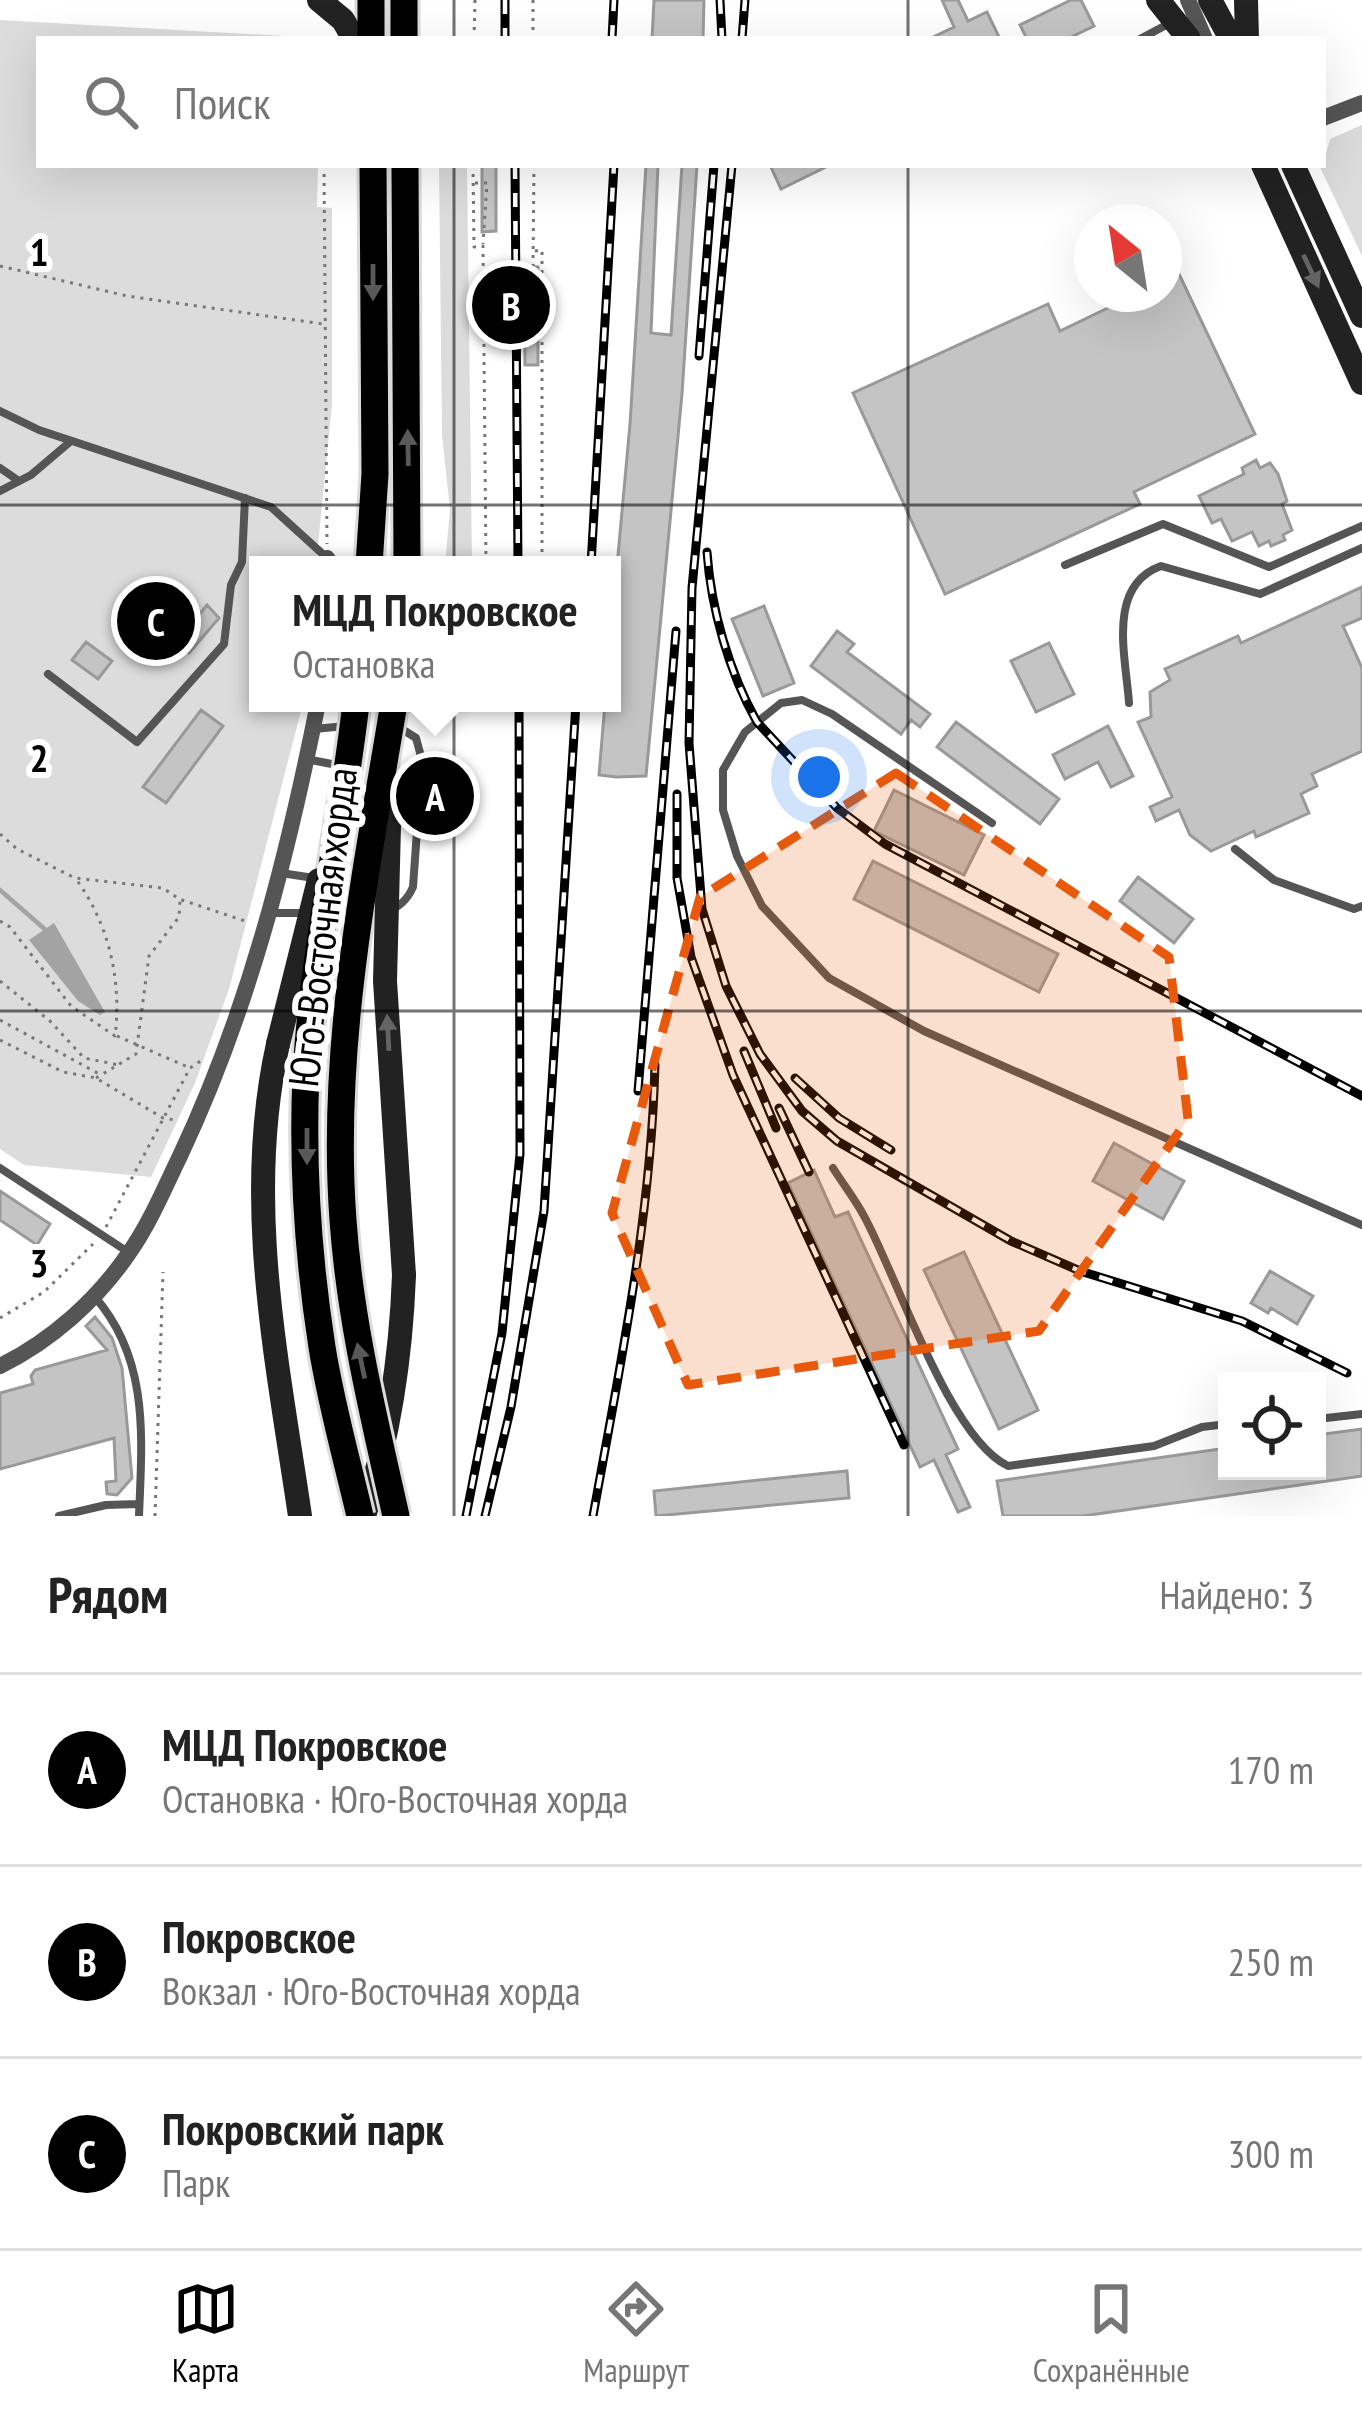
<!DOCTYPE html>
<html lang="ru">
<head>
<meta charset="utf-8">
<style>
  :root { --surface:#fff; --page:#f6f6f6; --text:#222; --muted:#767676; --line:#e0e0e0; --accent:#000 }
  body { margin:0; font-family:"PT Sans Narrow",sans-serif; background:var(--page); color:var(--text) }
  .controls { position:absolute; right:36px; bottom:36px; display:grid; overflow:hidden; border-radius:0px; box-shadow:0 12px 48px #0002 }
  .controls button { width:108px; height:108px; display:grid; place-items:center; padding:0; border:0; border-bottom:3px solid var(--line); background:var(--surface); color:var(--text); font:60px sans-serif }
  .compass { position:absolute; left:1074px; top:204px; width:108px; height:108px; border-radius:50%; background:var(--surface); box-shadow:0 12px 48px #0002; rotate:330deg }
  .you { position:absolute; left:819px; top:777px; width:42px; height:42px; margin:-30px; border:9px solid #fff; border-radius:50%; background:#1a73e8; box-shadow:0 0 0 18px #1a73e833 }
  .badge { display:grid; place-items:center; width:78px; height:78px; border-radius:50%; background:var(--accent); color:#fff; font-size:39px; font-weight:700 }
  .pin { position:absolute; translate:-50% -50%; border:6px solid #fff; box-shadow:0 3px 12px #0006 }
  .popup { position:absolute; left:249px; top:556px; width:372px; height:156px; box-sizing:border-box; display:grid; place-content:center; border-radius:0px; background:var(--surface); filter:drop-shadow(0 3px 9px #0005); font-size:39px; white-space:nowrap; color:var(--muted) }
  .popup b { font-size:45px; color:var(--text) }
  .popup::after { content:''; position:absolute; left:50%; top:100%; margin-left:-24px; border:24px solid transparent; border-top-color:var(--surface) }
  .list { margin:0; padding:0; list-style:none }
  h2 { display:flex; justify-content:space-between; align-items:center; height:156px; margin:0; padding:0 48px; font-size:51px }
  h2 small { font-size:39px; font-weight:400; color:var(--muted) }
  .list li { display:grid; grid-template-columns:78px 1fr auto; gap:36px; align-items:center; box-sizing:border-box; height:192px; padding:0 48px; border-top:3px solid var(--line) }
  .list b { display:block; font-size:45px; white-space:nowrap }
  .list p { margin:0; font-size:39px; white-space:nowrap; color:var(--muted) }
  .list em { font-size:39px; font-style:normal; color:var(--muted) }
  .icon { flex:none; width:66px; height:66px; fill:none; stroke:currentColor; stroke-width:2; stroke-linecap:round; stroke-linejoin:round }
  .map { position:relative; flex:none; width:1362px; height:1516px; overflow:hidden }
  .search { position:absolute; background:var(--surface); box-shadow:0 12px 48px #0002; left:36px; right:36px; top:36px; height:132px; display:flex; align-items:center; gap:30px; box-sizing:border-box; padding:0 42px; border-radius:0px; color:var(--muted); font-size:45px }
  .sheet { height:732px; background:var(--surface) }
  nav { display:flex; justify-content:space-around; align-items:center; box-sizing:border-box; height:168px; border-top:3px solid var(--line); background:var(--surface); font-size:33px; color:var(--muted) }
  nav a { display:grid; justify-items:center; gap:6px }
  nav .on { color:var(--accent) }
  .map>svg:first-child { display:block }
  .green { fill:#dcdcdc }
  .water { fill:#a3a3a3 }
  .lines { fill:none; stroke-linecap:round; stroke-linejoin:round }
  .stream { stroke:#a3a3a3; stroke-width:4.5 }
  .building { fill:#c4c4c4; stroke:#999; stroke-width:3 }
  .primary-casing { stroke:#dbdbdb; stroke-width:33 }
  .path { stroke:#777; stroke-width:3; stroke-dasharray:3 6; stroke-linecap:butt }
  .service { stroke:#555; stroke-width:8 }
  .minor { stroke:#555; stroke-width:16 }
  .secondary { stroke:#222; stroke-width:24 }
  .primary { stroke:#000; stroke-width:27 }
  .rail-casing { stroke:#000; stroke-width:9 }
  .rail { stroke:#fff; stroke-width:4.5; stroke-dasharray:14; stroke-linecap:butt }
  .primary-bridge-casing { stroke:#dbdbdb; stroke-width:33; stroke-linecap:butt }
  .secondary-bridge { stroke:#222; stroke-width:24 }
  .primary-bridge { stroke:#000; stroke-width:27 }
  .oneway { fill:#646464 }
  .oneway2 { fill:#595959 }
  .marked { fill:#e8590c; fill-opacity:0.2; stroke:#e8590c; stroke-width:9; stroke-dasharray:24 15; stroke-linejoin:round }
  .grid { fill:none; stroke:#000; stroke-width:3; stroke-opacity:0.55 }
  .labels { text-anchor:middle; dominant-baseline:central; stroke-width:12; stroke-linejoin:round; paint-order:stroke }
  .street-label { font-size:42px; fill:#000; stroke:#fff }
  .grid-label { font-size:39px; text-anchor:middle; font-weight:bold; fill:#000; stroke:#fff; stroke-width:12; stroke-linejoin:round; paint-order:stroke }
</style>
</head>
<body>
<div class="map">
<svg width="1362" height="1516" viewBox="0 0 1362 1516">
  <rect width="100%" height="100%" fill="#fff"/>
  <path class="green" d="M0,20l320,18 -281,1v126h279l-1,42 15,1v197l-16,160h-58v138h45l-74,286 -34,94 -44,94 -127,-12 -24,-16z
    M1362,125v131l-43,-91h4l7,-26z
    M439,165h28l5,400h-27l5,-55 -8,-75z"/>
  <path class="water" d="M54,923l51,89 -5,3 -22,-14 -49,-61z"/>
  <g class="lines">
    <path class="stream" d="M0,890l48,42"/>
  </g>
  <path class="building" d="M654,0h50l-1,39h-51z
    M942,0h16l10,21 19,-9 13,27h-71l25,-12z
    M1071,0h10l13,26 -27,13h-40l-7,-14z
    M482,165h14v66l-14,1z
    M646,165h12l-7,168 20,2 11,-170h15l-15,229 -36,382 -30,1 -17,-2 6,-72h7v-82l18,-197z
    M770,165h60l-49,24z
    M524,267h14v98h-13z
    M1179,274l76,160 -121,58 6,12 -195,90 -92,-201 195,-89 12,27 77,-37h27v-13z
    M1256,460l4,8 10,-5 8,11 9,27 -5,3 10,26 -9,5 2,5 -14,6 -2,-5 -10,5 -7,-14 -20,9 -11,-22 -9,4 -13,-27 45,-22 -2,-6z
    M1362,587v31l-19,8 19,42v83l-50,23 5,12 -16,8 8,19 -53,24 -2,-6 -43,20 -21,-16 -11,-25 -23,11 -6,-14 22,-10 -34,-75 13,-5 -1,-25 20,-12 -5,-11 73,-33 3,7z
    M207,605l12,13 -30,35 -13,-10z
    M764,606l30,77 -31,13 -31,-77z
    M837,631l17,13 -7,8 83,62 -10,13 -9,-7 -10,14 -90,-68z
    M86,642l26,19 -14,18 -26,-19z
    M1049,643l25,51 -38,18 -25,-51z
    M201,710l22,16 -57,77 -23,-16z
    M956,722l103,77 -19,25 -103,-77z
    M1108,726l25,50 -22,11 -13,-25 -33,17 -12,-24z
    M894,790l90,45 -20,40 -90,-44z
    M873,861l185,93 -19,38 -185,-93z
    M1138,877l55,42 -19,24 -54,-42z
    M1114,1143l70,38 -21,38 -70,-38z
    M814,1170l21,47 13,-5 110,237 -12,6 24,52 -12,5 -24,-52 -14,7 -132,-284z
    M0,1191l50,33 -13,21 -37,-25z
    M964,1252l74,158 -39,19 -75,-159z
    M1270,1271l43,25 -16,28 -26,-16 -3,5 -17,-10z
    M95,1317l17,21 10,30 10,110 -15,17 -10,-1 -1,-12 10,-1 -2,-43 -114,31v-76l33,-9 -2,-8 4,-6 72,-20 -21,-24z
    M1362,1429v47l-279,40h-80l-6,-35 230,-33v23h90v-36z
    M847,1471l2,27 -193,18 -2,-25z"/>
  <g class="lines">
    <g class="primary-casing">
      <path id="primary" d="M371,0v39
        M404,0v39
        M405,165l2,400
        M369,565l6,-91 -2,-309"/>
    </g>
    <path class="path" d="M533,0v39
      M474,39l1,-39
      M324,165l3,379
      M473,165l1,82 9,-1 3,319
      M475,183h12l-4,61
      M535,251l7,-1v315
      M0,266l127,30 196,28
      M533,267l1,-102
      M0,834l17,15 58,29 88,10 16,11 69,23
      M0,921l10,6 61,79 44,30c7,-55 -6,-112 -39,-157
      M0,981l50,40 34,37 35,7
      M0,1020l101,55
      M117,1036l73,32
      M0,1040l63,32 33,6 67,40 12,2
      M96,1078l40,-24 13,-98 30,-39 1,-16
      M106,1227l84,-159 12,-8
      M0,1318l44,-26 49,-48
      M155,1516l8,-244"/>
    <path class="service" d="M1140,39l30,-16
      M0,411l39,19 232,77 55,50
      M0,468l19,13
      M0,491l31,-16 40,-34
      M1065,565l98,-41 106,43 93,-41
      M48,674l89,68 87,-98 7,-59 11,-23 3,-64
      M1129,703c-3,-46 -23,-117 32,-137l99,28 102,-46
      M314,729l32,-3
      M306,759l36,7
      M992,823l-160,-109 -30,-14 -21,3 -36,29 -22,38v40l14,46 25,50 67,72 95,53 438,194
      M1235,849l39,31 80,29 8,-3
      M281,873l33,5
      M272,913h34
      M333,914c33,0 65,7 80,-27l9,-127 -6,-22 -19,-12
      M0,1168l128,84
      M833,1168c10,16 22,31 31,48 33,60 85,222 144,250l146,-20 48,-19 25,-3
      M94,1296c56,63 48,142 45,220
      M1317,1419l45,-5
      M59,1516l47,-11 33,-1"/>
    <path class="minor" d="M1188,0l17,39
      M1323,118l39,-15
      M327,558l5,7
      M0,1366c51,-25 97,-66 129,-113 21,-30 35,-64 51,-97 68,-144 107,-297 138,-453"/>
    <path class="secondary" d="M319,0l24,20 11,19
      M1158,0l31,39
      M1210,0l21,39
      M1246,0l1,39
      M1263,165l99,218
      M1293,165l69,151
      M278,1044c-35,157 -1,315 22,472
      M364,1516c25,-79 37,-158 40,-241"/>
    <use href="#primary" class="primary"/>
    <g class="rail-casing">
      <path id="rail" d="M505,0v39
        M720,0l2,39
        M612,39l2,-39
        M742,39l3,-39
        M515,165l3,400
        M732,165l-40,423 -3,155 13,166 24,77 34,68 42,57 35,30 174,100 69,30 162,50 105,52
        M699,356l15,-191
        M707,552c4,57 22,120 50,170l80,86 48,36 477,252
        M591,565l23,-400
        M677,794v84l14,79 42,118 171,370
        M744,1051l32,77
        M795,1078l44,40 52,32
        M638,1091l38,-460
        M779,1108l30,64
        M466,1516l36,-183 18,-179 -1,-451
        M485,1516l26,-109 33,-196 32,-508
        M593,1516c27,-150 58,-298 62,-451"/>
    </g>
    <use href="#rail" class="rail"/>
    <g class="primary-bridge-casing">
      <path id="primary-bridge" d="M356,703c-14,124 -43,246 -50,371 -4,90 2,183 16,273 9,57 25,113 38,169
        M394,703c-28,170 -64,343 -51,517 7,101 31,198 53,296"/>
    </g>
    <path class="secondary-bridge" d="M390,787l-5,194 19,294
      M278,1044l41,-164"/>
    <use href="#primary-bridge" class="primary-bridge"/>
  </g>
  <defs><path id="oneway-solid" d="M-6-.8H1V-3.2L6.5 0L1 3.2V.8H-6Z" transform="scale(3)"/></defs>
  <g class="oneway">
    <use href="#oneway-solid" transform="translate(1311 271) rotate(65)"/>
    <use href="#oneway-solid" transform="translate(388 1033) rotate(-93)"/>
  </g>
  <g class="oneway2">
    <use href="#oneway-solid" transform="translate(373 282) rotate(90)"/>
    <use href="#oneway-solid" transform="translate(408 448) rotate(-91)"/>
    <use href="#oneway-solid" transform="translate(307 1146) rotate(90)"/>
    <use href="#oneway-solid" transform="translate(361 1361) rotate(-102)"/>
  </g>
  <path class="marked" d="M896,773l273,184 19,162 -149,212 -351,54 -76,-172 88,-316z"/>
  <path class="grid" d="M454,0v39M908,0v39M454,165v1351M908,165v1351M0,505h1362M0,1011h1362"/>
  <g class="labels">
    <g class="street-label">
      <text transform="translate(322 927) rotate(-83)">Юго-Восточная хорда</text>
    </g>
  </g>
  <g class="grid-label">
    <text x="39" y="266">1</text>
    <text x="39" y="772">2</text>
    <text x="39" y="1277">3</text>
  </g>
</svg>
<div class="controls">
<button><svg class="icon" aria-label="locate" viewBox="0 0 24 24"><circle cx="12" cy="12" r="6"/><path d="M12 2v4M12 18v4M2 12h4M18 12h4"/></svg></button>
</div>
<svg class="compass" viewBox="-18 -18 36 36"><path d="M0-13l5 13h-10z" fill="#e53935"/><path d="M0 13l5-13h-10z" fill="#767676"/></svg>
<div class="you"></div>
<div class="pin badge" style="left:435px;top:796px">A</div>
<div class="popup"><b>МЦД Покровское</b>Остановка</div>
<div class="pin badge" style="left:511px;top:305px">B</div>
<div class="pin badge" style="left:156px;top:621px">C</div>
<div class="search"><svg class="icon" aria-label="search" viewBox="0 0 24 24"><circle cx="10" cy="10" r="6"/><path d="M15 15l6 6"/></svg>Поиск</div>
</div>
<section class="sheet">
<h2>Рядом<small>Найдено: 3</small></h2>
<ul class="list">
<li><span class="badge">A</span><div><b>МЦД Покровское</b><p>Остановка · Юго-Восточная хорда</p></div><em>170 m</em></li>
<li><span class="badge">B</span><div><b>Покровское</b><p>Вокзал · Юго-Восточная хорда</p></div><em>250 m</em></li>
<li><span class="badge">C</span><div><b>Покровский парк</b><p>Парк</p></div><em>300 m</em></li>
</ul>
</section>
<nav>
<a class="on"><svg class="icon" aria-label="map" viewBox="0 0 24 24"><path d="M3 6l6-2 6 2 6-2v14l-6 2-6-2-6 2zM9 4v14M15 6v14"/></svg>Карта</a>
<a><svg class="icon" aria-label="directions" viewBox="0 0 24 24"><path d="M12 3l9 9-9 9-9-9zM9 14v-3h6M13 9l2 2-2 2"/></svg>Маршрут</a>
<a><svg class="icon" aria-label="saved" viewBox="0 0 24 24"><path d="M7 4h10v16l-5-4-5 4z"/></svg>Сохранённые</a>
</nav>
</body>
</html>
